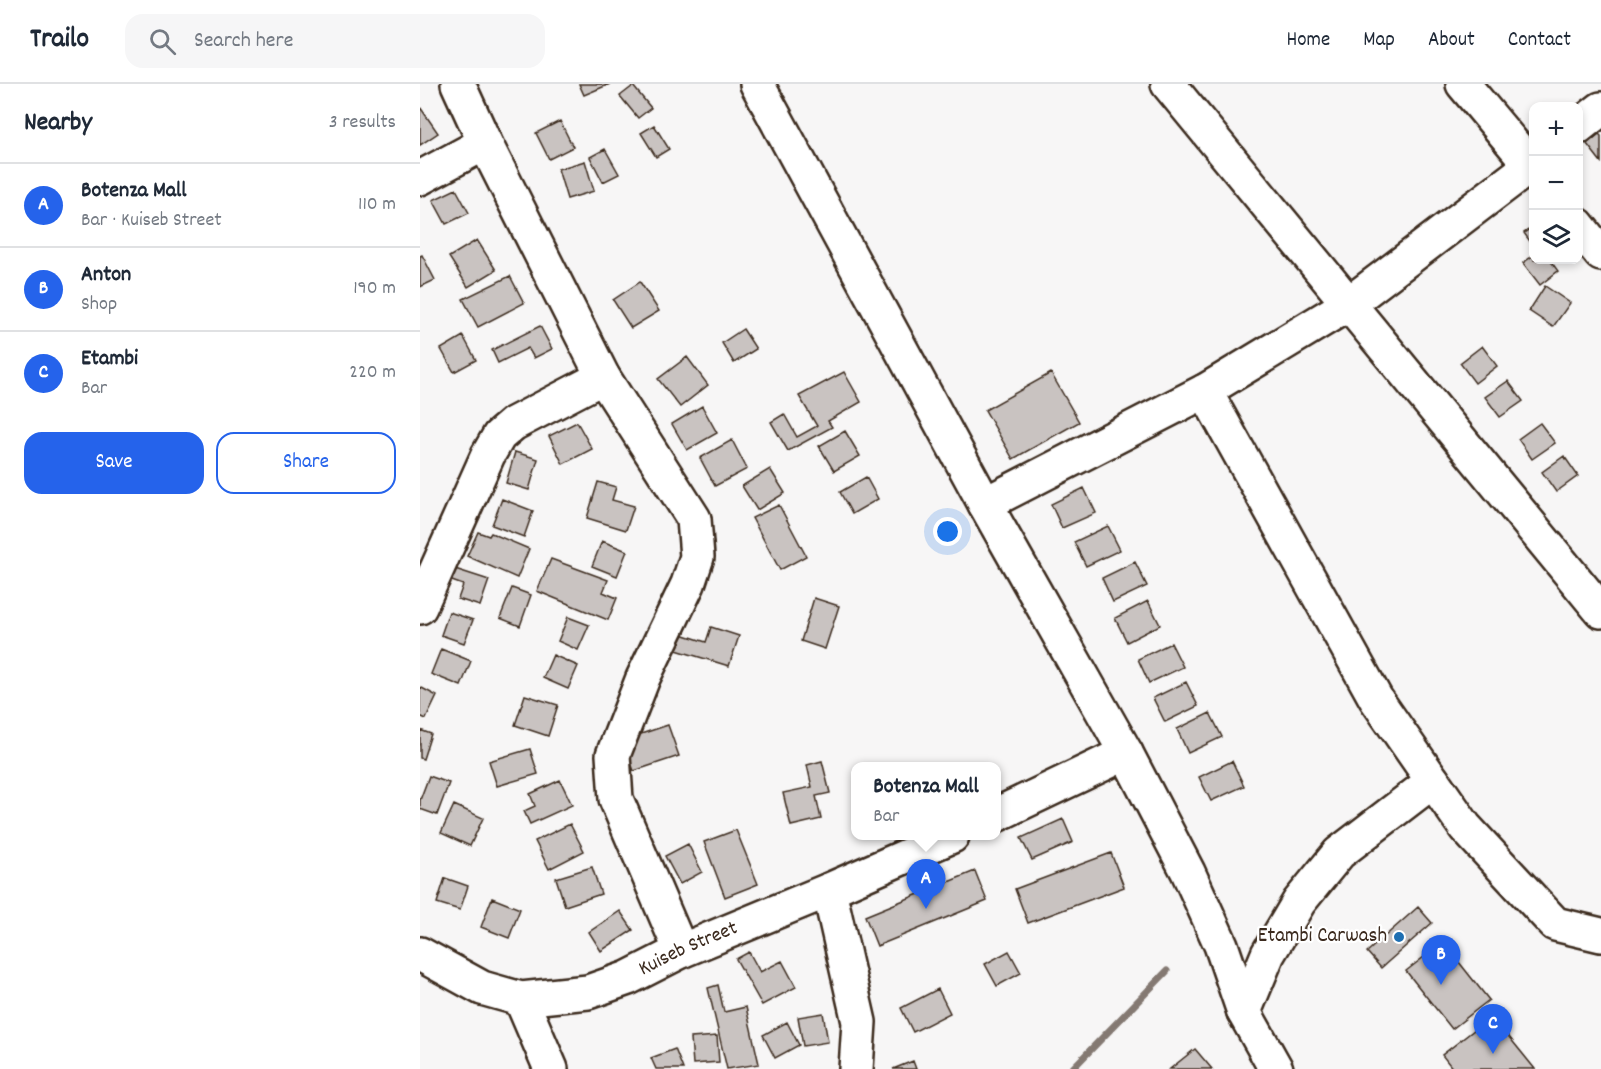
<!DOCTYPE html>
<html lang="en">
<head>
<meta charset="utf-8">
<style>
  :root { --surface:#fff; --page:#f6f6f7; --text:#1f2937; --muted:#747a83; --line:#e0e1e3; --accent:#2563eb }
  body { margin:0; font-family:Dekko,sans-serif; background:var(--page); color:var(--text) }
  .controls { position:absolute; right:18px; top:18px; display:grid; overflow:hidden; border-radius:12px; box-shadow:0 3px 9px #0003 }
  .controls button { width:54px; height:54px; display:grid; place-items:center; padding:0; border:0; border-bottom:2px solid var(--line); background:var(--surface); color:var(--text); font:30px sans-serif }
  .you { position:absolute; left:528px; top:448px; width:21px; height:21px; margin:-15px; border:4px solid #fff; border-radius:50%; background:#1a73e8; box-shadow:0 0 0 9px #1a73e833 }
  .badge { display:grid; place-items:center; width:39px; height:39px; border-radius:50%; background:var(--accent); color:#fff; font-size:20px; font-weight:700 }
  .pin { position:absolute; translate:-50% -50px; filter:drop-shadow(0 2px 3px #0008) }
  .pin::after { content:''; position:absolute; top:32px; width:21px; height:18px; background:inherit; clip-path:polygon(0 0,100% 0,50% 100%) }
  .popup { position:absolute; left:431px; top:678px; width:150px; height:78px; box-sizing:border-box; display:grid; place-content:center; border-radius:12px; background:var(--surface); filter:drop-shadow(0 2px 4px #0005); font-size:20px; white-space:nowrap; color:var(--muted) }
  .popup b { font-size:22px; color:var(--text) }
  .popup::after { content:''; position:absolute; left:50%; top:100%; margin-left:-12px; border:12px solid transparent; border-top-color:var(--surface) }
  .list { margin:0; padding:0; list-style:none }
  h2 { display:flex; justify-content:space-between; align-items:center; height:78px; margin:0; padding:0 24px; font-size:26px }
  h2 small { font-size:20px; font-weight:400; color:var(--muted) }
  .list li { display:grid; grid-template-columns:39px 1fr auto; gap:18px; align-items:center; box-sizing:border-box; height:84px; padding:0 24px; border-top:2px solid var(--line) }
  .list b { display:block; font-size:22px; white-space:nowrap }
  .list p { margin:0; font-size:20px; white-space:nowrap; color:var(--muted) }
  .list em { font-size:20px; font-style:normal; color:var(--muted) }
  .actions { display:flex; gap:12px; padding:18px 24px }
  .actions a { flex:1; padding:14px 0; border:2px solid var(--accent); border-radius:18px; text-align:center; font-size:21px; color:var(--accent) }
  .actions .main { background:var(--accent); color:#fff }
  .icon { flex:none; width:33px; height:33px; fill:none; stroke:currentColor; stroke-width:2; stroke-linecap:round; stroke-linejoin:round }
  .map { position:relative; flex:none; width:1181px; height:985px; overflow:hidden }
  header { display:flex; align-items:center; gap:36px; box-sizing:border-box; height:84px; padding:0 30px; background:var(--surface); border-bottom:2px solid var(--line) }
  header strong { font-size:28px }
  nav { display:flex; gap:33px; margin-inline-start:auto; font-size:21px }
  .search { width:420px; height:54px; background:var(--page); display:flex; align-items:center; gap:15px; box-sizing:border-box; padding:0 21px; border-radius:18px; color:var(--muted); font-size:22px }
  main { display:flex }
  aside { flex:1; background:var(--surface) }
  .map>svg:first-child { display:block }
  .lines { fill:none; stroke-linecap:round; stroke-linejoin:round }
  .stream { stroke:#847972; stroke-width:7 }
  .building { fill:#c9c3c1; stroke:#3b2a1e; stroke-width:1.5 }
  .minor-casing { stroke:#3b2a1e; stroke-width:38 }
  .minor { stroke:#fff; stroke-width:33 }
  .poi-dot { fill:#1f6fb2; stroke:#fff; stroke-width:2 }
  .labels { text-anchor:middle; dominant-baseline:central; stroke-width:4.5; stroke-linejoin:round; paint-order:stroke }
  .poi-label { font-size:21px; fill:#3b2a1e; stroke:#fff; text-anchor:end }
  .street-label { font-size:21px; fill:#3b2a1e; stroke:#fff }
</style>
</head>
<body>
<header>
<strong>Trailo</strong>
<div class="search"><svg class="icon" aria-label="search" viewBox="0 0 24 24"><circle cx="10" cy="10" r="6"/><path d="M15 15l6 6"/></svg>Search here</div>
<nav><a>Home</a><a>Map</a><a>About</a><a>Contact</a></nav>
</header>
<main>
<aside>
<h2>Nearby<small>3 results</small></h2>
<ul class="list">
<li><span class="badge">A</span><div><b>Botenza Mall</b><p>Bar · Kuiseb Street</p></div><em>110 m</em></li>
<li><span class="badge">B</span><div><b>Anton</b><p>Shop</p></div><em>190 m</em></li>
<li><span class="badge">C</span><div><b>Etambi</b><p>Bar</p></div><em>220 m</em></li>
</ul>
<div class="actions"><a class="main">Save</a><a>Share</a></div>
</aside>
<div class="map">
<svg width="1181" height="985" viewBox="0 0 1181 985">
  <rect width="100%" height="100%" fill="#f7f6f6"/>
  <filter id="ink" filterUnits="userSpaceOnUse"><feTurbulence type="fractalNoise" baseFrequency=".0167" numOctaves="2"/><feDisplacementMap in="SourceGraphic" scale="12" xChannelSelector="R" yChannelSelector="G"/><feConvolveMatrix kernelMatrix="1 2 1 2 8 2 1 2 1" color-interpolation-filters="sRGB"/></filter>
  <g filter="url(#ink)">
    <g class="lines">
      <path class="stream" d="M652,985l95,-98"/>
    </g>
    <path class="building" d="M159,0h31l-26,11z
      M213,2l18,22 -13,10 -18,-22z
      M0,23l18,26 -18,12z
      M140,37l13,26 -24,12 -13,-26z
      M234,41l15,24 -13,8 -15,-24z
      M1179,50l2,2v26l-14,-18z
      M185,65l14,25 -16,8 -13,-25z
      M165,77l9,30 -27,8 -9,-30z
      M36,105l13,24 -23,11 -13,-24z
      M1114,142v21l-10,-14z
      M57,156l19,30 -28,17 -19,-30z
      M2,171l13,25 -15,7v-31z
      M1114,171v5h16l8,11 -18,14 -17,-22z
      M90,192l14,27 -46,24 -15,-28z
      M220,198l19,29 -28,17 -18,-28z
      M1125,202l25,17 -17,24 -24,-16z
      M120,242l12,23 -18,9 -6,-10 -30,15 -6,-13z
      M323,245l13,20 -22,14 -12,-20z
      M43,252l13,24 -22,12 -13,-23z
      M1062,262l15,20 -22,17 -15,-20z
      M267,273l21,28 -28,22 -22,-28z
      M424,288l17,30 -33,19 4,6 -44,24 -17,-29 13,-8 13,23 20,-11 -18,-30z
      M631,289l28,49 -66,37 -28,-49z
      M1088,297l15,20 -23,16 -15,-20z
      M282,322l15,27 -30,17 -15,-26z
      M157,338l15,27 -29,15 -14,-28z
      M1120,339l15,20 -23,16 -14,-20z
      M425,347l15,25 -26,15 -15,-25z
      M312,356l15,29 -32,17 -15,-28z
      M95,368l23,7 -9,31 -23,-7z
      M1144,372l14,20 -22,16 -14,-20z
      M350,385l15,24 -28,17 -15,-24z
      M446,393l12,22 -26,15 -12,-22z
      M178,398l18,5 -4,13 22,6 -8,24 -39,-12z
      M664,404l12,25 -34,15 -11,-24z
      M82,415l31,12 -9,26 -32,-12z
      M359,421l27,51 -26,14 -28,-52z
      M688,442l12,24 -34,16 -12,-24z
      M58,448l11,4 2,-3 38,16 -12,29 -50,-22z
      M182,457l25,10 -10,25 -25,-10z
      M131,475l57,21 -5,12 14,6 -9,22 -71,-29z
      M715,478l12,24 -34,16 -11,-24z
      M32,484l37,12 -9,26 -22,-7 5,-14 -14,-5z
      M92,504l19,7 -11,31 -20,-8z
      M394,514l25,8 -14,43 -24,-8z
      M728,517l12,24 -33,17 -12,-24z
      M29,528l24,8 -9,23 -23,-8z
      M148,533l21,8 -11,25 -20,-9z
      M291,543l28,9 -10,30 -66,-20 6,-16 37,12z
      M751,559l12,24 -34,16 -11,-24z
      M21,565l30,12 -10,25 -30,-12z
      M133,571l25,11 -10,23 -25,-11z
      M766,598l12,24 -33,16 -12,-24z
      M0,603l17,9 -11,23 -6,-3z
      M105,611l33,10 -10,31 -33,-11z
      M790,629l12,24 -34,16 -11,-24z
      M248,641l11,31 -45,15 -11,-31z
      M0,646l11,4 -8,25 -3,-1z
      M110,665l8,25 -41,12 -8,-25z
      M402,677l8,32 -14,3 5,23 -30,7 -8,-33 29,-6 -5,-22z
      M812,677l12,25 -33,15 -12,-24z
      M9,692l20,7 -12,32 -17,-6v-9z
      M140,696l12,25 -42,19 -6,-13 11,-5 -5,-12z
      M34,721l29,13 -13,28 -29,-13z
      M643,735l10,23 -41,18 -11,-22z
      M150,740l14,27 -35,18 -14,-28z
      M316,746l22,54 -33,13 -21,-55z
      M268,760l14,28 -22,12 -15,-28z
      M691,769l13,34 -96,36 -13,-34z
      M172,783l9,27 -36,12 -9,-28z
      M555,787l12,30 -110,45 -12,-30z
      M25,794l23,8 -8,24 -23,-7z
      M72,814l28,11 -11,29 -28,-11z
      M998,823l14,16 -51,45 -14,-16z
      M200,827l13,19 -32,21 -12,-19z
      M1023,858l46,58 -37,29 -46,-58z
      M589,867l12,22 -24,13 -12,-22z
      M329,868l11,20 22,-11 14,26 -34,18 -26,-46z
      M298,901l6,27 22,-5 13,57 -32,5 -19,-81z
      M518,905l12,24 -37,19 -12,-24z
      M403,929l5,29 -25,4 -5,-29z
      M1072,932l43,53h-82l-11,-14z
      M367,938l12,23 -24,13 -12,-23z
      M297,952l2,26 -26,2 -2,-26z
      M255,965l8,20h-27l-5,-11z
      M775,965l17,20h-42z
      M493,977l3,8h-23z"/>
    <g class="lines">
      <g class="minor-casing">
        <g id="minor">
          <path d="M38,0l27,59 118,234 91,142 3,38 -9,27 -45,94 -30,77 3,44 65,152"/>
          <path d="M337,0l228,420 141,249 62,119 33,73 23,67 32,57"/>
          <path d="M748,0l433,527"/>
          <path d="M1043,0l71,85"/>
          <path d="M1158,43l23,-18"/>
          <path d="M0,94l65,-35"/>
          <path d="M1158,141l23,29"/>
          <path d="M785,307l171,308 89,128 90,97 46,11"/>
          <path d="M565,420l220,-113 142,-86 187,-142"/>
          <path d="M0,523l68,-152 11,-19 14,-12 90,-47"/>
          <path d="M576,731l130,-62"/>
          <path d="M409,806l30,132 -3,47"/>
          <path id="s1" d="M0,870l62,34 39,11 67,-7 40,-14 53,-27 148,-61 123,-54"/>
          <path d="M101,915l30,70"/>
          <path d="M824,928l24,-58 31,-52 40,-49 94,-72"/>
        </g>
      </g>
      <use href="#minor" class="minor"/>
    </g>
  </g>
  <circle class="poi-dot" cx="979" cy="853" r="6"/>
  <g class="labels">
    <g class="poi-label">
      <text x="967" y="853">Etambi Carwash</text>
    </g>
    <g class="street-label">
      <text stroke="none"><textPath href="#s1" startOffset="288">Kuiseb Street</textPath></text>
    </g>
  </g>
</svg>
<div class="controls">
<button>+</button>
<button>−</button>
<button><svg class="icon" aria-label="layers" viewBox="0 0 24 24"><path d="M12 4l9 5-9 5-9-5zM3 14l9 5 9-5"/></svg></button>
</div>
<div class="you"></div>
<div class="pin badge" style="left:506px;top:825px">A</div>
<div class="popup"><b>Botenza Mall</b>Bar</div>
<div class="pin badge" style="left:1021px;top:901px">B</div>
<div class="pin badge" style="left:1073px;top:970px">C</div>
</div>
</main>
</body>
</html>
